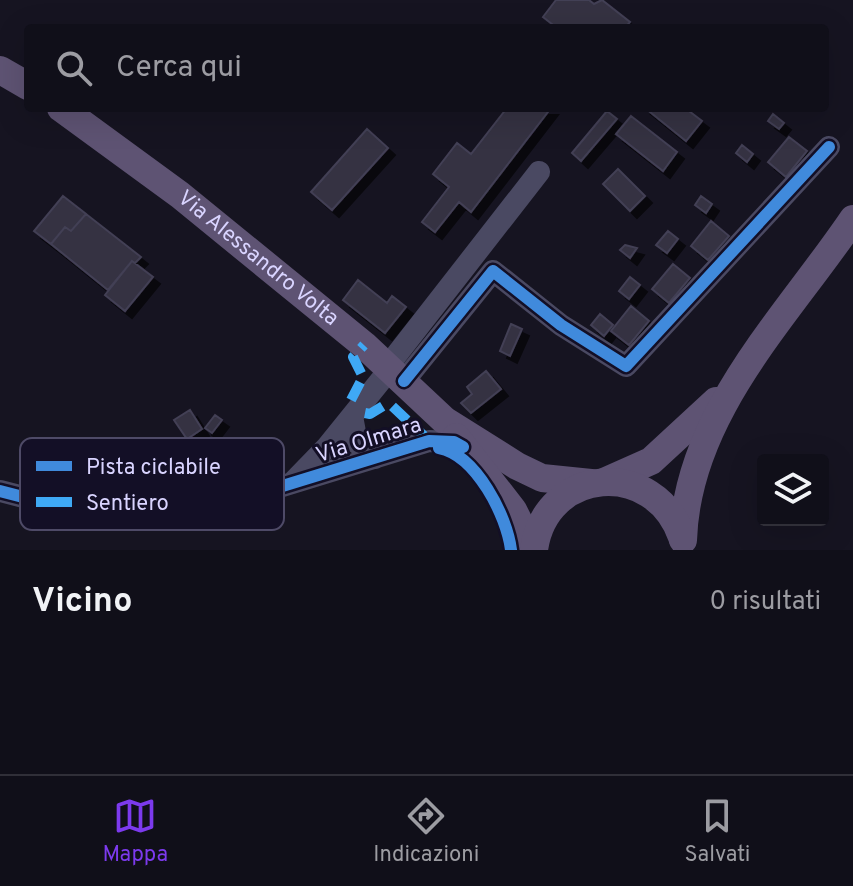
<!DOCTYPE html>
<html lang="it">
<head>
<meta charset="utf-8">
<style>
  :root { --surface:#100f19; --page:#1e1d26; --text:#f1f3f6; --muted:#9c9ca2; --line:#302f38; --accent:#7c3aed }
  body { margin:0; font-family:Overpass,sans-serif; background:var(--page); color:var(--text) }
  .controls { position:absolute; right:24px; bottom:24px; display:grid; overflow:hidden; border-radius:8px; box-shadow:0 8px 32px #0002 }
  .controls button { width:72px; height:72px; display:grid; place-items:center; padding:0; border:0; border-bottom:2px solid var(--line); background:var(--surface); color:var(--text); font:40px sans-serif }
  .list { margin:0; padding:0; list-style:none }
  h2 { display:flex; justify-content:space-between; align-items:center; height:104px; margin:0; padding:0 32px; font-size:34px }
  h2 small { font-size:26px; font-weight:400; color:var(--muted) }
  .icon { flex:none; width:44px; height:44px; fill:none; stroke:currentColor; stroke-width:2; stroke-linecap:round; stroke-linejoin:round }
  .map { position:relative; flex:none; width:853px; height:550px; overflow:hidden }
  .search { position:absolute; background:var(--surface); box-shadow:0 8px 32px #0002; left:24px; right:24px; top:24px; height:88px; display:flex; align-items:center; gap:20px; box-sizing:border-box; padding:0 28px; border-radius:8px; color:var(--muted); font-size:30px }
  .sheet { height:224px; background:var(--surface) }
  nav { display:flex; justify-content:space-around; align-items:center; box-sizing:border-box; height:112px; border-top:2px solid var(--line); background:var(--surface); font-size:22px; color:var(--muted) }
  nav a { display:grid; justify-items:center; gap:4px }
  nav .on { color:var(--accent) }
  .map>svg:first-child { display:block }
  .building { fill:#343243; stroke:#433f54; stroke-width:2; filter:url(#shadow) }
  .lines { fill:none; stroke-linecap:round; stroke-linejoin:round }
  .minor { stroke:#4a4962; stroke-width:22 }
  .major { stroke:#5e5373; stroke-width:28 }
  .quiet { stroke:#3fa9f5; stroke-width:10; stroke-dasharray:20 10; stroke-linecap:butt }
  .cycleway-casing { stroke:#130f26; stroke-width:17 }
  .cycleway { stroke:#408adc; stroke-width:12 }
  .labels { text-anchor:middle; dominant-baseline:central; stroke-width:6; stroke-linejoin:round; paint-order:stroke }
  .street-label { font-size:22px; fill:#d9d4ff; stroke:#130f26 }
  .key { fill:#130f26; stroke:#4e4a67; stroke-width:2 }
  .key-label { font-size:22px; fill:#d9d4ff }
</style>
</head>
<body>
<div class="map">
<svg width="853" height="550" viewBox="0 0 853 550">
  <defs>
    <filter id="shadow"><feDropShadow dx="7" dy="7" stdDeviation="0" flood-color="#0009"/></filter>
  </defs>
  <rect width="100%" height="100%" fill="#161421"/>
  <path class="building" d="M556,0h33l5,4 8,-4 28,22 -5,6h-68l-14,-11z
    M507,108h44l-80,104 -12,-10 -24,30 -13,-10 27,-35 -16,-13 24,-31 14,11z
    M645,108h40l17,13 -16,20z
    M607,111l10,8 -36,42 -9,-8z
    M773,114l11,9 -5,6 -11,-8z
    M631,116l46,36 -14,19 -47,-37z
    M367,129l21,19 -56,62 -21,-18z
    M789,137l18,14 -21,26 -18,-15z
    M742,145l11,9 -6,8 -11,-9z
    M618,169l27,27 -15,15 -27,-27z
    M63,196l23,18 -15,17 -6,-4 -14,17 -17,-13z
    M701,196l11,8 -6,9 -11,-8z
    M86,214l55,43 -6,6 -3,-2 -24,29 -57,-46 14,-17 6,4z
    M711,221l18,15 -21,24 -17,-14z
    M668,231l10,8 -11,14 -11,-8z
    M625,245l12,3 -7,10 -10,-8z
    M132,261l21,16 -28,34 -20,-16z
    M673,264l17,14 -21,25 -17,-14z
    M630,277l10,8 -11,14 -10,-8z
    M358,280l29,23 5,-7 14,11 -21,26 -42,-33z
    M631,306l18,15 -20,24 -18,-14z
    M600,314l13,11 -9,11 -13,-11z
    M511,324l11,5 -12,27 -10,-5z
    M486,371l15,18 -30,24 -10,-10 11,-9 -5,-7z
    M190,410l12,19 -15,10 -13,-19z
    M215,415l7,5 -10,13 -7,-5z"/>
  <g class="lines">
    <path class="minor" d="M387,367l152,-195
      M404,381l89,-110 68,54 65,41 203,-219
      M352,416l5,27 18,15
      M294,481l33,-34 63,-78
      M0,491l62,16h56l158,-19 153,-47 25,1 9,5"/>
    <g class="major">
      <path d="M0,70l28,16"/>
      <path id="s1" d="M61,108l119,87 184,150 80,75 73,46 25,12 49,5"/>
      <path d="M456,437l57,73 20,40"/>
      <path d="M606,481l45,-20 65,-60"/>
      <path d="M683,540c4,-126 103,-222 170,-321"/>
      <path d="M534,550c11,-84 121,-92 148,-13"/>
    </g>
    <path class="quiet" d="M351,400l12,-23 -10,-20 11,-12
      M365,413l5,1 13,-8h9l32,30"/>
    <g class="cycleway-casing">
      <path id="cycleway" d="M404,381l89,-110 68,54 65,41 203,-219
        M439,448c37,7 68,68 72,102
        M0,491l62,16h56l158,-19 153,-47 25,1 9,5"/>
    </g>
    <use href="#cycleway" class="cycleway"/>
  </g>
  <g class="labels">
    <g class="street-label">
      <text stroke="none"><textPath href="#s1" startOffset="248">Via Alessandro Volta</textPath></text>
      <text transform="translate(369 441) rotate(-17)">Via Olmara</text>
    </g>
  </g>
  <rect x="20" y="438" width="264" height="92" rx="12" class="key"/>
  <rect x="36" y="461" width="36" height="10" fill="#408adc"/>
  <rect x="36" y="497" width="36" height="10" fill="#3fa9f5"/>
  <g class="key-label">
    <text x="86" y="474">Pista ciclabile</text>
    <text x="86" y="510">Sentiero</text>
  </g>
</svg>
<div class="controls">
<button><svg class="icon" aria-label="layers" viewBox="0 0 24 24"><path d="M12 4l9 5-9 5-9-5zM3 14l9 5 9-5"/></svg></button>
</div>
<div class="search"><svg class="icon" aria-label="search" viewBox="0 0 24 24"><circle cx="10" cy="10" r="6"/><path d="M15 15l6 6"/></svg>Cerca qui</div>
</div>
<section class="sheet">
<h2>Vicino<small>0 risultati</small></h2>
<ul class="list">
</ul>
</section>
<nav>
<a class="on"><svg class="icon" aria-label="map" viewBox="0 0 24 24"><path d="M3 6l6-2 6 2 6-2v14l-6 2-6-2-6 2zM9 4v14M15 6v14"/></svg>Mappa</a>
<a><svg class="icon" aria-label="directions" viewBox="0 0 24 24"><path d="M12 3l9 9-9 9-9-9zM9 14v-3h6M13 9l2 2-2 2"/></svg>Indicazioni</a>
<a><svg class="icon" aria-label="saved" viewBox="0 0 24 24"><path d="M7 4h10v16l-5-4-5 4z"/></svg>Salvati</a>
</nav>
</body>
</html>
